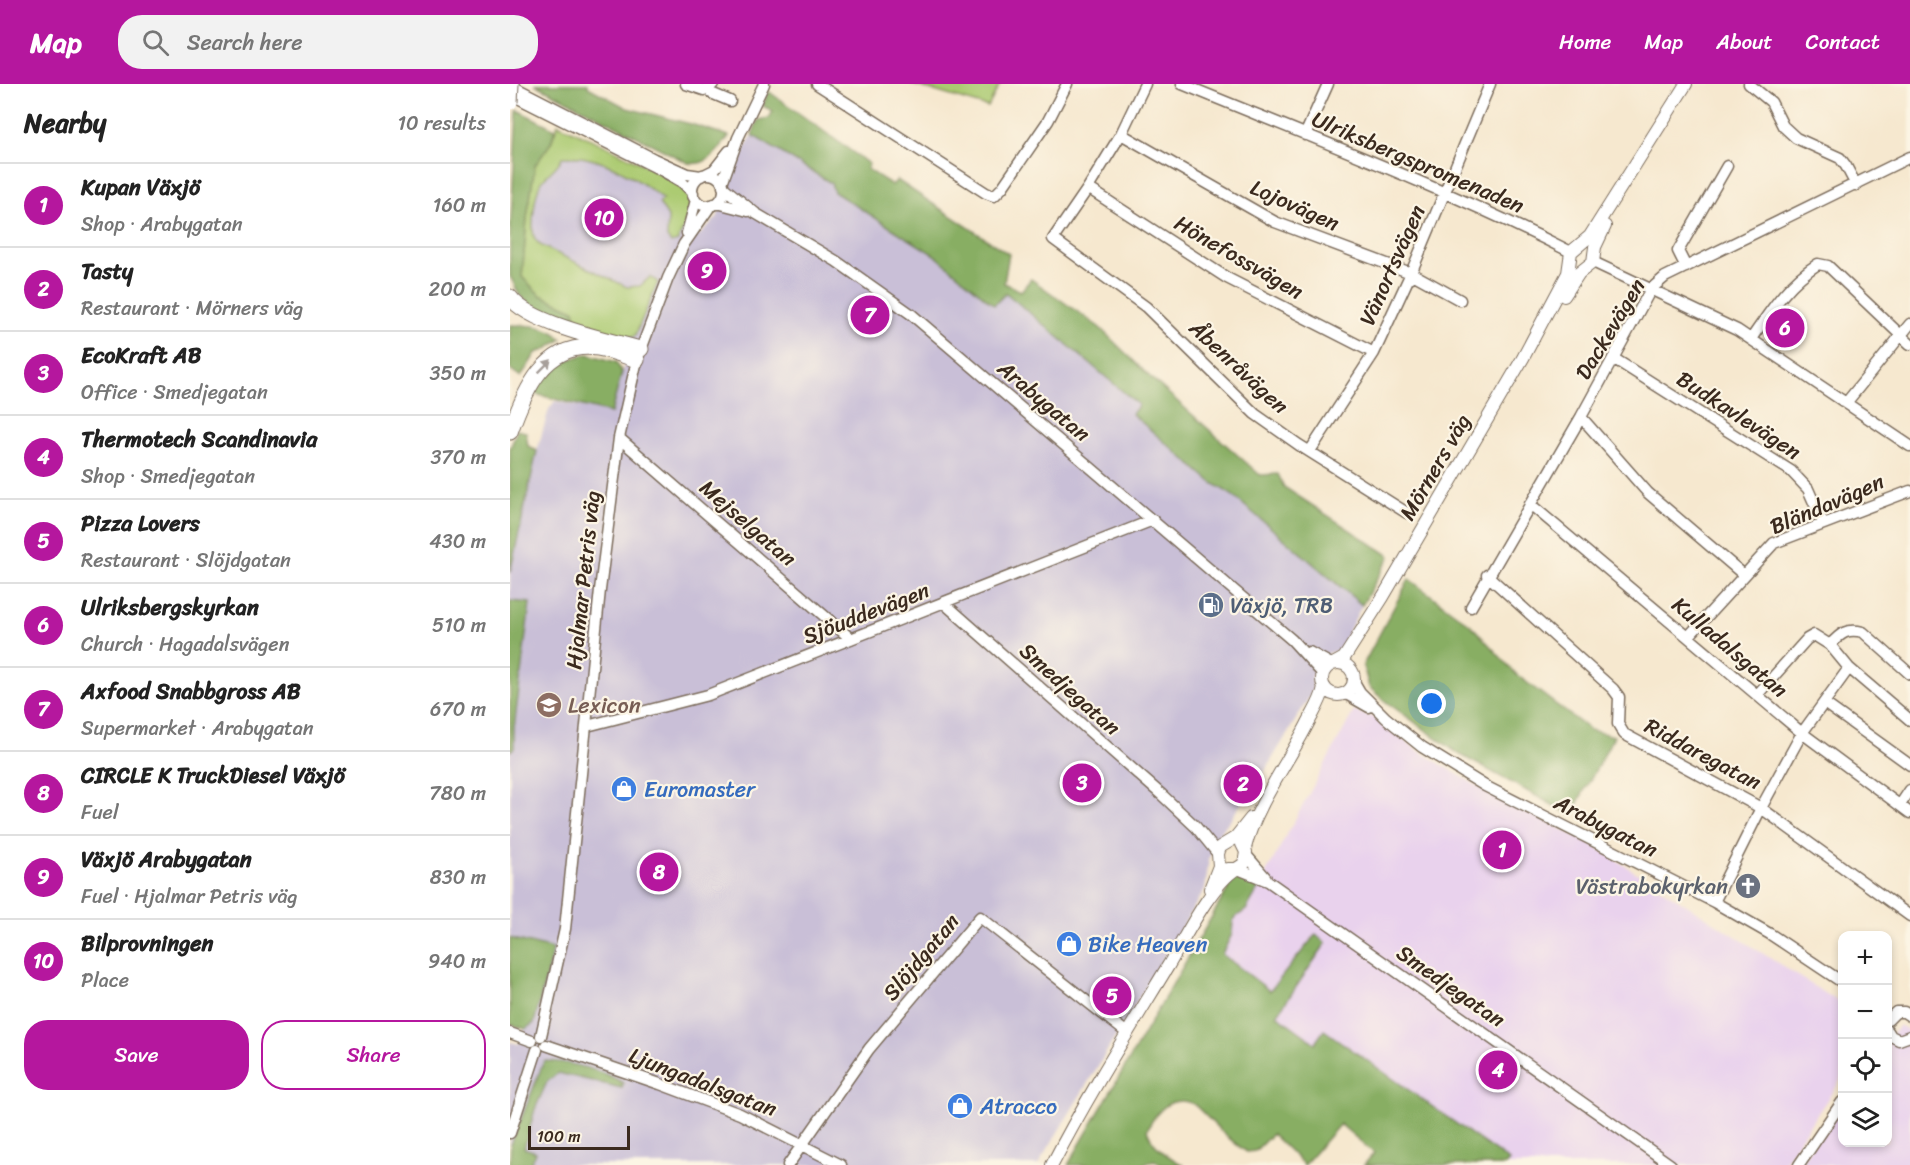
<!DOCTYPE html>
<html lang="en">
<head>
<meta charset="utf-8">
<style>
  :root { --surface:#fff; --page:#f2f2f2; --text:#222; --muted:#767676; --line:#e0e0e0; --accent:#b5179e }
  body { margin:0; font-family:Sriracha,sans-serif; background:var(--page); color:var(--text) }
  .controls { position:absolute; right:18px; bottom:18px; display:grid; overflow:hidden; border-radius:12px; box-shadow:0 3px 9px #0003 }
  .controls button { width:54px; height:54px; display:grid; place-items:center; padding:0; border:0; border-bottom:2px solid var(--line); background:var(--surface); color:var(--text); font:30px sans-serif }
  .scale { position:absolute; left:18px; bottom:15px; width:102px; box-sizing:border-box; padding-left:6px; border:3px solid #3b2a1e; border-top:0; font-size:16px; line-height:21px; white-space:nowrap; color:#3b2a1e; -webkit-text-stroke:4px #fcf5e5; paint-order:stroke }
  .you { position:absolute; left:922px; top:620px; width:21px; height:21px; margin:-15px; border:4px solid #fff; border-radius:50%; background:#1a73e8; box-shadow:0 0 0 9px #1a73e833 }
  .badge { display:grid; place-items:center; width:39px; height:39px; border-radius:50%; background:var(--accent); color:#fff; font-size:20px; font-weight:700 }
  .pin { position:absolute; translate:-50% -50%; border:3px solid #fff; box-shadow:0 2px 6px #0006 }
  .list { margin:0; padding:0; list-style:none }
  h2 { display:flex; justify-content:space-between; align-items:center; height:78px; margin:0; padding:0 24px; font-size:26px }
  h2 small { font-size:20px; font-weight:400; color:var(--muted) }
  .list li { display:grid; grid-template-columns:39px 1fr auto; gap:18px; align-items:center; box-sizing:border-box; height:84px; padding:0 24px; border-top:2px solid var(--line) }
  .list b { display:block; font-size:22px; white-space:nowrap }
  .list p { margin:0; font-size:20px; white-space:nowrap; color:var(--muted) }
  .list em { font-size:20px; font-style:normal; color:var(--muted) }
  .actions { display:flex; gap:12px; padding:18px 24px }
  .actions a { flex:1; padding:14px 0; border:2px solid var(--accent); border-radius:24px; text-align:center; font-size:21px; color:var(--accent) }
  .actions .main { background:var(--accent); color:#fff }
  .icon { flex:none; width:33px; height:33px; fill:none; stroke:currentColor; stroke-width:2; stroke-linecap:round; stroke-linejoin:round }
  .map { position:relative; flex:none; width:1400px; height:1081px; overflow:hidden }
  header { display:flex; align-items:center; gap:36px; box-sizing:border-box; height:84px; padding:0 30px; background:var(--accent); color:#fff }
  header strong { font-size:28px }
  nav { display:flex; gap:33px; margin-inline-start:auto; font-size:21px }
  .search { width:420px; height:54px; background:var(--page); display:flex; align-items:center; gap:15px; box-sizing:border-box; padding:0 21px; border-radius:24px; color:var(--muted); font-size:22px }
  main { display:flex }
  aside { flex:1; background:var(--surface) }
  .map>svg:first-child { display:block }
  .built { fill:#e9d2ed }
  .industrial { fill:#c9bfd7 }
  .green { fill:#abca71; stroke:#737a48; stroke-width:1.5 }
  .forest { fill:#88ae63; stroke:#626c40; stroke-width:1.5 }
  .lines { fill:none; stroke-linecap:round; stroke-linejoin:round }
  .minor-casing { stroke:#7c6c5c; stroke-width:13 }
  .major-casing { stroke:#7c6c5c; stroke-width:14 }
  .highway-casing { stroke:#7c6c5c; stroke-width:17 }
  .minor { stroke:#fff; stroke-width:10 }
  .major { stroke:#fff; stroke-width:12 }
  .highway { stroke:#fff; stroke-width:15 }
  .highway-bridge-casing { stroke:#7c6c5c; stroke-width:17; stroke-linecap:butt }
  .highway-bridge { stroke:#fff; stroke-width:15 }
  .oneway { fill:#a79f9a }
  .labels { text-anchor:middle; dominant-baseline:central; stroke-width:4.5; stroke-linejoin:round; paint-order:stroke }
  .street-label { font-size:22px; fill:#3b2a1e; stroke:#fcf5e5 }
  .service-label { font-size:22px; fill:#4e5e75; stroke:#fcf5e5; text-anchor:start }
  .education-label { font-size:22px; fill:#785e54; stroke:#fcf5e5; text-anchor:start }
  .shop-label { font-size:22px; fill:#366cbe; stroke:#fcf5e5; text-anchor:start }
  .worship-label { font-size:22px; fill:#5b616d; stroke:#fcf5e5; text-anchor:end }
</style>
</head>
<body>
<header>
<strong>Map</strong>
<div class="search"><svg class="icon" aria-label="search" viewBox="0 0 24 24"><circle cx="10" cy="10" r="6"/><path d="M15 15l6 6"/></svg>Search here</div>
<nav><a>Home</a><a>Map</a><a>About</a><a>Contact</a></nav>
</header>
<main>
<aside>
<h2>Nearby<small>10 results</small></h2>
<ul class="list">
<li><span class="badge">1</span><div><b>Kupan Växjö</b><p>Shop · Arabygatan</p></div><em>160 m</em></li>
<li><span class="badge">2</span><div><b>Tasty</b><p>Restaurant · Mörners väg</p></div><em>200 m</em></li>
<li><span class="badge">3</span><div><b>EcoKraft AB</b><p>Office · Smedjegatan</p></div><em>350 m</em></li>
<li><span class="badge">4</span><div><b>Thermotech Scandinavia</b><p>Shop · Smedjegatan</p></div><em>370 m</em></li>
<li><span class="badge">5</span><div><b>Pizza Lovers</b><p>Restaurant · Slöjdgatan</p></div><em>430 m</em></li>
<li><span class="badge">6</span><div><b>Ulriksbergskyrkan</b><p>Church · Hagadalsvägen</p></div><em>510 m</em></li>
<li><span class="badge">7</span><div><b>Axfood Snabbgross AB</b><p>Supermarket · Arabygatan</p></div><em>670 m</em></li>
<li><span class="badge">8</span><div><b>CIRCLE K TruckDiesel Växjö</b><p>Fuel</p></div><em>780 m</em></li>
<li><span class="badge">9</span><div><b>Växjö Arabygatan</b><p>Fuel · Hjalmar Petris väg</p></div><em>830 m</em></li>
<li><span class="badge">10</span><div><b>Bilprovningen</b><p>Place</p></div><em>940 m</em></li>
</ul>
<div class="actions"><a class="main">Save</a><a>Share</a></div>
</aside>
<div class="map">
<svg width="1400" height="1081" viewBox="0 0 1400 1081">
  <rect width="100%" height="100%" fill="#fcf5e5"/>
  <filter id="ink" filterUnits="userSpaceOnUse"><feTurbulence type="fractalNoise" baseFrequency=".0167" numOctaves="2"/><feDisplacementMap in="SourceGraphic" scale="12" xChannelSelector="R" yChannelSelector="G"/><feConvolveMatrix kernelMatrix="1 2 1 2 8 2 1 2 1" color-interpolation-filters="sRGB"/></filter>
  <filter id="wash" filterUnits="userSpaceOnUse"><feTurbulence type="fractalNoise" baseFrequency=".008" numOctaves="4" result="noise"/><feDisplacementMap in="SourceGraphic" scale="24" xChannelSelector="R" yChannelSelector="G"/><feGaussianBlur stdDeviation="1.35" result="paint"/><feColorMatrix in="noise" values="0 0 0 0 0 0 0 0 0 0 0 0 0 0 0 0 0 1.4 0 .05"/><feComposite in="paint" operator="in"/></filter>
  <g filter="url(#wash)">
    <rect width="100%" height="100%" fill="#f6e8cf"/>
    <path class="built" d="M844,627l24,8 39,31 62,37 112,57 251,160v74l-60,87h-276l2,-5 -183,-130 -10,13 -38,-28 49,-72 -11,-9 -45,58 -48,-38 10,-20 1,-13 3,-4 10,-7z
      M1389,941l11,7v133h-111l43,-63v40h46v-101z"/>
    <path class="industrial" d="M242,51l80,48 2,9 102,64 57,49 12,-13 134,113 -6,9 78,68 21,13 130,110 -23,45 -11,3 -16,23 1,15 -50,83 -43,59 -11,25 -4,31 -167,276h-528v-123l9,2 6,-15 9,-6 18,-74 -42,-11v-187l4,-4v-19l15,-125 -19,-2v-28l27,-122 12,-42 6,-8 56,12 22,-81 -111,-55 13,-112 36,-16 70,29 23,19 7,24 27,15 19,-18 12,-37z"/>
    <path class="green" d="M401,0h89l-12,23z
      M48,40c21,10 126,55 132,73 4,14 -7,31 -12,44l-7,2 -4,-5 1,-21 -9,-14 4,-4c-22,-18 -49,-35 -77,-41 -7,-2 -16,-1 -24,-1 -4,12 -15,15 -21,26 -6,9 -11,46 -6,56 1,2 5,6 7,7l85,41 13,-1 10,-9 8,5 -23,54 -7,3 -51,-14 -3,-15 -34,-15 -18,-18 5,-59 8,-53 16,-22z"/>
    <path class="forest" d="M25,0h53v3l39,21 64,16 38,12c-10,14 -21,31 -41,27z
      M258,7l101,73 -2,5 25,16 5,-5 112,74 -5,29 17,8 10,-12 68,48 50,49 111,99 18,-1 6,13 106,69 -28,49 -130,-110 -21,-13 -79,-68 7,-9 -133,-112 -12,12 -58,-49 -102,-64 -3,-9 -79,-48 6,-15 11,-2 4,-7 -10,-5z
      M7,26l38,19 -4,14 -16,22 -8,53 -5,59 18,18 34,15 3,15 -37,-13 -20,-16 -10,-20v-38z
      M0,241c17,0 39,0 52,14l-17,11 -9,3 -15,24 -11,-8z
      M78,270l28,8 6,10 -11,41 -76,-19c7,-25 30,-35 53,-40z
      M7,346l9,2 2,14 9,5 -27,122v-124z
      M899,495l62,46 46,50 73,55 24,6 -43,79 -112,-61 -74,-53 -16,-14 -6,-22z
      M0,517l20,2 -16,125v20l-4,3z
      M733,790l18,10 -15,26 -10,7 -3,4 -1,13 -10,20 48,37 46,-57 10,9 -49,72 38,28 9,-13 185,131 -3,4h-142l10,-12 -34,-29 -36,41 -32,-31 -17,17 -8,1c-16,-10 -29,-24 -42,-37 -4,-4 -10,-11 -14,-12 -22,-8 -36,11 -44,27 5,17 22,27 36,35h-22l-7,-5 -11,5h-75l154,-266 12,-20z
      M0,854l43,11 -19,74 -9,6 -15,-5z
      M34,977c23,0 60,10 79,22l-1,5 -64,-15 -11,9 -12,27 -11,39 12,4 -5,9 4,4h-25l1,-20z"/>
  </g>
  <g filter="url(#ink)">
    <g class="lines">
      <g class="minor-casing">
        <path id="minor" d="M176,0l18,6 4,-1 5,-5
          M307,0l169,109 8,3 8,-8 46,-67 19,-37
          M635,0l-24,50 -33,54 -35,51 93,68 109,107 44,31 108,68
          M672,0c131,54 263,104 389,168
          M1239,0l22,18 12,24 13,12 44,20 6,8 10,19
          M0,1l144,74 33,15 14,2
          M198,5l3,4 19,8
          M0,10l153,77 19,11 11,11
          M611,50l154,88 136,51 49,27
          M795,51l23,-51
          M196,90l8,-4 15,-19
          M182 106a16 16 0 1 1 32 0a16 16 0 1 1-32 0Z
          M212,99l16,-45 26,-54
          M213,103l32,26 81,48 75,53 381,326 31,34
          M578,104l139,90 147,75
          M204,120h7l27,7
          M177,149l9,-33
          M1083,178l144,68 173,116
          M1176,183l-8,-16 49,-85
          M1241,255c20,-29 37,-56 67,-75l10,2 82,78
          M1103,274l178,113 17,18 15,34
          M1336,319l64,-79
          M1071,333l67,76 96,82
          M109,354l232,201
          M800,367l64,-98 37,-80 79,-189
          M1020,420l272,229 108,80
          M977,491l126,114 6,8 -1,27 6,10 137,74 149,108
          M434,519l218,192 34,32 22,27
          M961,523l110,-190 70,-128 14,-12 245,-120
          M1178,553l86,-94 136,-52
          M1320,561c11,-12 17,-17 33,-13l47,42
          M799,568l22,12
          M843,596l7,12 26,26 36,29 63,39 229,116 56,32 72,48
          M832,610l6,1 21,12
          M1247,611l50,-56 7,-4 16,10 19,23 61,52
          M1314,619l86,62
          M77,642l121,-31 445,-175
          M1390,721l10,-15
          M737,772l19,22
          M728,785l30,12 403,284
          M1204,818l47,-94 41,-75 47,-65
          M1378,936l8,-8h8l6,4
          M1378,947l3,5 8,4 11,-4
          M0,949l22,8
          M31,952l24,-107 35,-339 19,-152 18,-78 31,-82 16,-34 27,-39
          M36,961l114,39 80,30 101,51
          M0,1049l27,-83
          M278,1081l81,-116 111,-132 147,116
          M1289,1081l43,-63"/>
      </g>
      <g class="major-casing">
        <path id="major" d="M1054,212l15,-23 14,-11 2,-15 10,-21
          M825,579l9,-5 39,-61 140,-239 45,-85 3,-21 19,-16 96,-152
          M812 595a16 16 0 1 1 32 0a16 16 0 1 1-32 0Z
          M735,764c9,-39 43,-86 62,-123 6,-12 15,-25 17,-38
          M718,785h8l8,-5 2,-12 -4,-8
          M700,805l9,-23 -1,-12 2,-7 15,-9 16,-20
          M542,1081c35,-68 76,-133 116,-199 15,-25 43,-82 68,-97"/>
      </g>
      <g class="highway-casing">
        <path id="highway" d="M0,213c18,26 99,44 131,52
          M0,348c14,-40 35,-92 88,-84 13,2 27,8 39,12"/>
      </g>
      <use href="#minor" class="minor"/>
      <use href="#major" class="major"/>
      <use href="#highway" class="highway"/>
      <g class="highway-bridge-casing">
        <path id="highway-bridge" d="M0,18l1,-18"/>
      </g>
      <use href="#highway-bridge" class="highway-bridge"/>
    </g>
    <defs><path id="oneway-solid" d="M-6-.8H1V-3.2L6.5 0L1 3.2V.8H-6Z" transform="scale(1.5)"/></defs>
    <use class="oneway" href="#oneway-solid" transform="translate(35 282) rotate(-45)"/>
  </g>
  <defs>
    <g id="fuel-disc" transform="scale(1.35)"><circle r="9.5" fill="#5c6f8a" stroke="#fcf5e5"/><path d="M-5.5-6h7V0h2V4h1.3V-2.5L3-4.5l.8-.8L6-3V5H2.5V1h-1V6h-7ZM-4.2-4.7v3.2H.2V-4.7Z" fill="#fff"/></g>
    <g id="school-disc" transform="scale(1.35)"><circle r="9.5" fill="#8d6e63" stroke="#fcf5e5"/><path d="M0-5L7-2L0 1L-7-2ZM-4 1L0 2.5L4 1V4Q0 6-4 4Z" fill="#fff"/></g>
    <g id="shop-disc" transform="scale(1.35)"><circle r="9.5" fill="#3f7fe0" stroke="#fcf5e5"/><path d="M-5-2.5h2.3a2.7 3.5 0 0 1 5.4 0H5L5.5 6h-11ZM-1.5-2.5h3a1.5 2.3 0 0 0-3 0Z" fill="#fff"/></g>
    <g id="church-disc" transform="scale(1.35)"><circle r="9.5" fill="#6b7280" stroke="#fcf5e5"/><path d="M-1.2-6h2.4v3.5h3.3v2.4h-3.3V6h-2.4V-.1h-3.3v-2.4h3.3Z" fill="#fff"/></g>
  </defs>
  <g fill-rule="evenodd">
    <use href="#fuel-disc" x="701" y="521"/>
    <use href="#school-disc" x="39" y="621"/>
    <use href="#shop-disc" x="114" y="705"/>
    <use href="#church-disc" x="1238" y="802"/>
    <use href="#shop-disc" x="559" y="860"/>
    <use href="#shop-disc" x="450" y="1022"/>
  </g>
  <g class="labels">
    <g class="street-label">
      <text transform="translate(908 78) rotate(23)">Ulriksbergspromenaden</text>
      <text transform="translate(785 121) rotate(24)">Lojovägen</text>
      <text transform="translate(729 173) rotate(30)">Hönefossvägen</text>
      <text transform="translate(882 181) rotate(-66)">Vänortsvägen</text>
      <text transform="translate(1100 245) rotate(-59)">Dackevägen</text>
      <text transform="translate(729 283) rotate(43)">Åbenråvägen</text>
      <text transform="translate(534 317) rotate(40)">Arabygatan</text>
      <text transform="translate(1229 331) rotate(33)">Budkavlevägen</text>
      <text transform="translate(925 383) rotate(-60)">Mörners väg</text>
      <text transform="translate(1317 420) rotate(-23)">Bländavägen</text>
      <text transform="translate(238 439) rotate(41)">Mejselgatan</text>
      <text transform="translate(73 496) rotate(-84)">Hjalmar Petris väg</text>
      <text transform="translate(356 529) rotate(-21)">Sjöuddevägen</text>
      <text transform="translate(1220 563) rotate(40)">Kulladalsgatan</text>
      <text transform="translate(560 605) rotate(42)">Smedjegatan</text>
      <text transform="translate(1193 670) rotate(28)">Riddaregatan</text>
      <text transform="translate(1096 742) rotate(27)">Arabygatan</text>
      <text transform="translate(411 873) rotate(-50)">Slöjdgatan</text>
      <text transform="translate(941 902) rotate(35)">Smedjegatan</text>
      <text transform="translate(193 998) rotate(21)">Ljungadalsgatan</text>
    </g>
    <g class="service-label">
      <text x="720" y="521">Växjö, TRB</text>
    </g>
    <g class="education-label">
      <text x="58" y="621">Lexicon</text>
    </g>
    <g class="shop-label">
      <text x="134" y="705">Euromaster</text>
      <text x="578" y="860">Bike Heaven</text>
      <text x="470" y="1022">Atracco</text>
    </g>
    <g class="worship-label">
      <text x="1218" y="802">Västrabokyrkan</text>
    </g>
  </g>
</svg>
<div class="controls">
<button>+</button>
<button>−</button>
<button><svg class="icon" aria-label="locate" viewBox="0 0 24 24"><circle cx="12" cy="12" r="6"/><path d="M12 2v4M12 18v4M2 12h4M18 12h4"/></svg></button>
<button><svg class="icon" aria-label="layers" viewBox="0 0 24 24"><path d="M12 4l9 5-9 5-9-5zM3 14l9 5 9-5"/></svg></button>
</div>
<div class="scale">100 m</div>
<div class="you"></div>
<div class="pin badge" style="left:992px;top:766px">1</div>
<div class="pin badge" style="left:733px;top:700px">2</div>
<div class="pin badge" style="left:572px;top:699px">3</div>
<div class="pin badge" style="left:988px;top:986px">4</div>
<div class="pin badge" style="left:602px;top:912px">5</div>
<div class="pin badge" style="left:1275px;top:244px">6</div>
<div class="pin badge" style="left:360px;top:231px">7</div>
<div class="pin badge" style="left:149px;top:788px">8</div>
<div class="pin badge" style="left:197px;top:187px">9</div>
<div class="pin badge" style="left:94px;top:134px">10</div>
</div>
</main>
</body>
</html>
